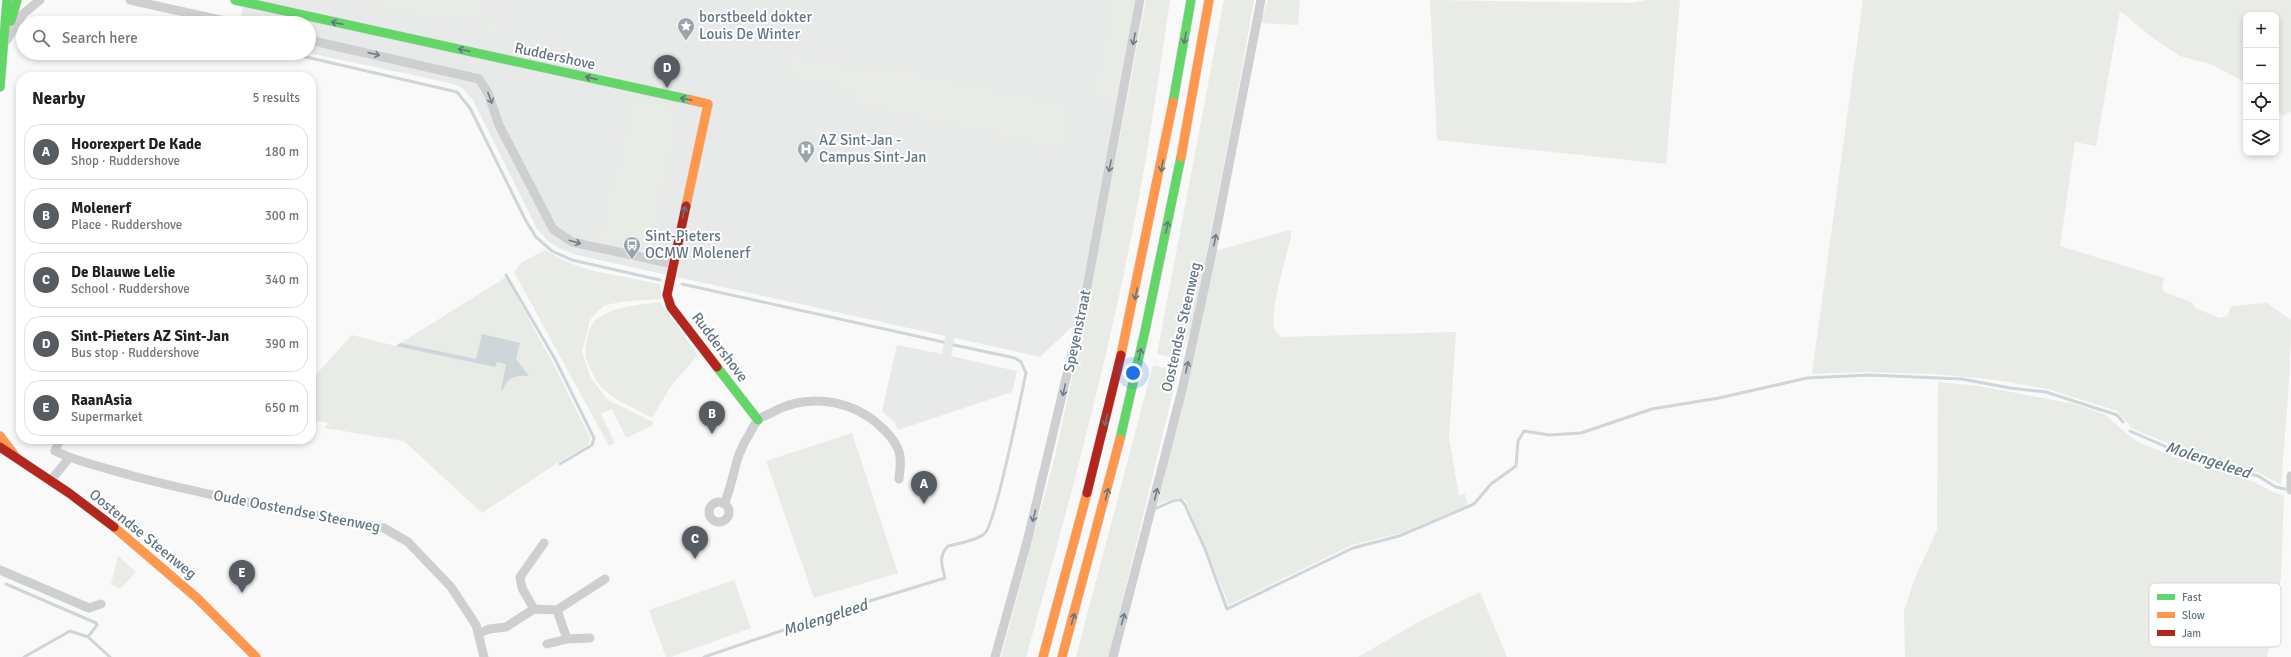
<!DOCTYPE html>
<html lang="en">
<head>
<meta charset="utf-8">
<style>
  :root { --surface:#fff; --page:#f6f6f6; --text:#202124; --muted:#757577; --line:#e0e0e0; --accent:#565c61 }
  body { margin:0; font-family:Signika,sans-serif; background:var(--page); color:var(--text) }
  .controls { position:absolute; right:12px; top:12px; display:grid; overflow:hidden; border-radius:8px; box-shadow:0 2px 6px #0003 }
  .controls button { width:36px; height:36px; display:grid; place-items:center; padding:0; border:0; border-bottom:1px solid var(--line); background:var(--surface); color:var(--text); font:20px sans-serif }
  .you { position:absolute; left:1133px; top:373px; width:14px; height:14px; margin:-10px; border:3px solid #fff; border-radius:50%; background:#1a73e8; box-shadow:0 0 0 6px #1a73e833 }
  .badge { display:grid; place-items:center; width:26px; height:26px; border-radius:50%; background:var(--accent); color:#fff; font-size:13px; font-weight:700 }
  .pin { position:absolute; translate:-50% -33px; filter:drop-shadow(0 1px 2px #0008) }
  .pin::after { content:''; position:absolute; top:21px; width:14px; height:12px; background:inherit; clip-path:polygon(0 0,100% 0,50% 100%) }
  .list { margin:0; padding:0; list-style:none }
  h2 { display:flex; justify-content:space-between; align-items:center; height:52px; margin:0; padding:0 16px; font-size:17px }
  h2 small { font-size:13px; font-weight:400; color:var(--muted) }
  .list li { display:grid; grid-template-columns:26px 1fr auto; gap:12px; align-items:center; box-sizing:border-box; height:56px; margin:0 8px 8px; padding:0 8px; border:1px solid var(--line); border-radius:16px }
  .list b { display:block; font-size:15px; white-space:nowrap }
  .list p { margin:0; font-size:13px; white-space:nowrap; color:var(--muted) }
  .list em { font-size:13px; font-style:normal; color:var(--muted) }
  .icon { flex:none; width:22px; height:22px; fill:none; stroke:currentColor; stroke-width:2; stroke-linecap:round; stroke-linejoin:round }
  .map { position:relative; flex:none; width:2291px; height:657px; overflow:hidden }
  .search { position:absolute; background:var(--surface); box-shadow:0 2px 6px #0003; left:16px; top:16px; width:300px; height:44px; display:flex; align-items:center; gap:10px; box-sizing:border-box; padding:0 14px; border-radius:22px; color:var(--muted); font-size:15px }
  .panel { position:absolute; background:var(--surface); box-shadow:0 2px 6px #0003; left:16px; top:72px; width:300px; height:372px; border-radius:16px }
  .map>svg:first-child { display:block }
  .built { fill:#e8e9e9 }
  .green { fill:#e8ebe6 }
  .water { fill:#ced6d9 }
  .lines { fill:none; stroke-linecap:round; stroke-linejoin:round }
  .stream { stroke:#ced6d9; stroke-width:3 }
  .fast-casing { stroke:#d5d6d7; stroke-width:10 }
  .slow-casing { stroke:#d5d6d7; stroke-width:10 }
  .jam-casing { stroke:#d5d6d7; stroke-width:10 }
  .street { stroke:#cecfd0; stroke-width:9 }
  .fast { stroke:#63d668; stroke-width:9 }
  .slow { stroke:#ff974d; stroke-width:9 }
  .jam { stroke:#b3261e; stroke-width:9 }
  .oneway { stroke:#657683 }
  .oneway2 { stroke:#707f8b }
  .labels { text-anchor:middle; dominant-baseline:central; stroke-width:4; stroke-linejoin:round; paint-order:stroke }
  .poi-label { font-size:15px; fill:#657683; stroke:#fff; text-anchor:start }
  .street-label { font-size:15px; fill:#657683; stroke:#fff }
  .water-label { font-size:16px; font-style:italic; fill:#60757c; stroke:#fff }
  .key { fill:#fff; stroke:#d1d6da; stroke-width:1 }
  .key-label { font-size:11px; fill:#657683 }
</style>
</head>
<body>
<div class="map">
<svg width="2291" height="657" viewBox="0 0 2291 657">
  <rect width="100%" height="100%" fill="#f9f9f9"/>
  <path class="built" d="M245,0h892l-62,324 -35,33 -85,-19 -4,18 66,15 -5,21 -114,38 -3,-7 -13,-12 15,-66 45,9 3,-18 -368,-81 -18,-7 -10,-6 -12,-13 -64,-129 -12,-13 -11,-4 -141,-30v-30h-70z"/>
  <path class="green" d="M317,0c54,0 106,30 161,31 6,-5 9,-13 16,-18l4,1 3,-14h3l-9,40z
    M358,0h133l-13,17 -4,2 -46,1 -41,-10z
    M1106,0h31l-17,100 -5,3 -19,-5 -4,-8 18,-78z
    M1146,0h24c-8,55 -16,109 -25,164 -29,166 -73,331 -119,493h-25l54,-201 33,-153z
    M1224,0h30c-13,77 -28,153 -43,230 -8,42 -13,90 -32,129l-22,-5z
    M1268,0h32l-2,25 -38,-2z
    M1430,0l201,3 16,-3h33l-14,164 -229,-24z
    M1863,0h428v112l-9,4 -6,-11v-90h-30v68l-33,-18 -33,-9 -27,-18 -33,-27 -24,135 -21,-4 -15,104 104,32 -2,8 2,6 27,10 5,6 23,10 8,-2 4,-10 36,-3 24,17c0,55 -6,110 -10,165l-27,-15 -57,-15 -64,-26 -16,-18 -69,-22 -51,-9 -63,-6 -69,-2 -53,2z
    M788,53l88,20 3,-9 192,41 -7,46 -208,-46 -4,-14 -67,-14z
    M632,97l49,11 -31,144 -78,-18 1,-5 26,6 10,-47 3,1z
    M1286,231h5v6c-5,20 -21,73 -17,90 1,5 4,7 7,10l175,-5 -7,106 10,58 6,-2 2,11 -67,28 -48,12 -123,60 -43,-104 -8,-4 -20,7 58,-253z
    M545,250l24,13 25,8 66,13 1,15 -33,2 -23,4 -6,5 -9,10 -8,32 9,26 17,22 45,22 -1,4 -26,12 -14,-29 -11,5 14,29 -6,3 -95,-174 8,-10z
    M506,277l50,92 34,69 -2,7 -31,18 -75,50 -78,-72 -79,-13 4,-5 -18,-3v-40l41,-45 44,11z
    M660,302l38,53 -27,31 -19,32c-16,-9 -34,-16 -48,-28 -6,-5 -14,-21 -17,-29 -4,-10 1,-37 11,-43 18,-12 41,-13 62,-16z
    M1153,365l25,6 -69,286h-33z
    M1938,382l41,4 96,18 31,11 23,21 11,7 50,20 62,18 23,12 9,2 -3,83 -14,79h-362l-1,-46 10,-31 23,-50z
    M852,433l46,140 -84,25 -48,-137z
    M118,556l18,16 -16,17 -9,-5z
    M734,580l17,48 -80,29h-5l-17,-47z
    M1480,592l27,65h-149l64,-37z"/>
  <path class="water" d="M658,60l12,3 -3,14 -12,-3z
    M482,334l38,9 -4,16 13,17c-12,-1 -23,1 -26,14h-2l5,-26 -9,-2 -2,5 -99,-21 4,-3 76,16z"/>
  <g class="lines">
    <path class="stream" d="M289,53l168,39 13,16 56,113 10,16 16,14 20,9 88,20
      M506,275l49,84 39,79 -2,7 -32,19
      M682,284l261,58
      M2130,431l64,28 64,17 18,11 9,2
      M1157,508l18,-8h6l4,5 20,44 22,60 126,-61 46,-12 75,-32 17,-20 25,-18 2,-25 6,-10 25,4 32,-2 71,-24 67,-11 88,-20 62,-3 93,4 48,9 36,4 71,23 6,7
      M6,584l90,39 1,2 -9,12
      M24,657l46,-26 18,6 22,20
      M704,657l159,-54 82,-25c-3,-12 -7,-22 3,-32 11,-3 29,-5 37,-13 11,-11 36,-137 41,-160l-5,-11 -6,-4 -61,-13"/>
    <g class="fast-casing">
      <path id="fast" d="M235,0l456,100
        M11,21l6,-21
        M0,87l7,-87
        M1173,102l18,-102
        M717,367l41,53
        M1120,439l25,-108 36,-174"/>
    </g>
    <g class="slow-casing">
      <path id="slow" d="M1181,157l28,-157
        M686,206l22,-102 -17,-4
        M1121,355l52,-253
        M0,436l15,20
        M114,527l83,71 59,59
        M1043,657l44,-164
        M1062,657l58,-218"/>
    </g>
    <g class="jam-casing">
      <path id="jam" d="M686,206l-19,89 4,12 46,60
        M0,447l69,46 45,34
        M1087,493l34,-138"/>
    </g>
    <path class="street" d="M130,0l104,23
      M309,40l170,39 9,14 11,32 54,104 19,13 101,22
      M6,41l17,-27 17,-14
      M60,439l-5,12c25,12 52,17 78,25 83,22 167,36 251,52l24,14 43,45 25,38 8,32
      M2291,476v14
      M51,480l18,-22
      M709 512a10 10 0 1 1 20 0a10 10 0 1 1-20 0Z
      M724,504c11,-24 9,-46 26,-71 2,-4 5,-10 8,-13 3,-3 9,-5 13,-7 35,-20 79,-14 108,12 7,6 15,15 19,24 4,9 2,21 1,30
      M0,570l89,38 12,-4
      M534,609l-12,-21 -2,-11 24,-34
      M557,610l10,29
      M478,634l11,-5 17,-2 28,-18 23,1 48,-31
      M547,644l20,-5 23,-1
      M995,657l33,-119 56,-235 56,-303
      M1113,657l70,-271 29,-134 49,-252"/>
    <use href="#fast" class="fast"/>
    <use href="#slow" class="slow"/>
    <use href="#jam" class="jam"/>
  </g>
  <defs><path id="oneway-shaft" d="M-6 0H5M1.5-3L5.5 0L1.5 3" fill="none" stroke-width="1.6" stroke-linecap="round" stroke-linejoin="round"/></defs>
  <g class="oneway">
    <use href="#oneway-shaft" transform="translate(337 23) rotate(-168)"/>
    <use href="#oneway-shaft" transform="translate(1185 38) rotate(100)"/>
    <use href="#oneway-shaft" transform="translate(464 50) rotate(-168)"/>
    <use href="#oneway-shaft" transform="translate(591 78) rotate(-167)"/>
    <use href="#oneway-shaft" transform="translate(686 99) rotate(-168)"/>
    <use href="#oneway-shaft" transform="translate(1162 166) rotate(101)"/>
    <use href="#oneway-shaft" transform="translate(684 212) rotate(-77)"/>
    <use href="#oneway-shaft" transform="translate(1167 227) rotate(-79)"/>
    <use href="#oneway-shaft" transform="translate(1136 294) rotate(102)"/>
    <use href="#oneway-shaft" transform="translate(1140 354) rotate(-77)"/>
    <use href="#oneway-shaft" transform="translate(1106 420) rotate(104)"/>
    <use href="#oneway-shaft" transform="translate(1107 494) rotate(-76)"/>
    <use href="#oneway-shaft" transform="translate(1073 619) rotate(-74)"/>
  </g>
  <g class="oneway2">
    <use href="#oneway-shaft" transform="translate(1134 39) rotate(101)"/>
    <use href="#oneway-shaft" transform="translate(374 54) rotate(13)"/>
    <use href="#oneway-shaft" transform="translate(490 98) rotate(69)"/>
    <use href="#oneway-shaft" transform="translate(1110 166) rotate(101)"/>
    <use href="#oneway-shaft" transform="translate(1215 240) rotate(-79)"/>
    <use href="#oneway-shaft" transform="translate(575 242) rotate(16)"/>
    <use href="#oneway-shaft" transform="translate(1187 367) rotate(-77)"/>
    <use href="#oneway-shaft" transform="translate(1064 390) rotate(103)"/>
    <use href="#oneway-shaft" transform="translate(1156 494) rotate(-76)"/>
    <use href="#oneway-shaft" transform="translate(1034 516) rotate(104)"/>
    <use href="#oneway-shaft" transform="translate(1123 619) rotate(-75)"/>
  </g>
  <defs>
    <g id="sight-pin" transform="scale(0.9)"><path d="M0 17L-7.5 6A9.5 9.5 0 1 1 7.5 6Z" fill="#99a4ac" stroke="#fff"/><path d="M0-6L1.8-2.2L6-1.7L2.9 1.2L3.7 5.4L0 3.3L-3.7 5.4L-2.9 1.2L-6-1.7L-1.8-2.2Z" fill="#fff"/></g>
    <g id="hospital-pin" transform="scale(0.9)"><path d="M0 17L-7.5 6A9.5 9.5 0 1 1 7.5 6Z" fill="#99a4ac" stroke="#fff"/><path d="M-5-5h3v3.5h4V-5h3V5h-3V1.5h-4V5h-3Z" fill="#fff"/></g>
    <g id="bus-pin" transform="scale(0.9)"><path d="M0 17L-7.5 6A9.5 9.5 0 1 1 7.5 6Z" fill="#99a4ac" stroke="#fff"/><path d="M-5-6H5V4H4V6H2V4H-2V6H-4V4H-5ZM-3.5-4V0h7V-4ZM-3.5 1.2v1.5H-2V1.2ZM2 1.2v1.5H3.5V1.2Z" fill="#fff"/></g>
  </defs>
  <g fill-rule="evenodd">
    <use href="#sight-pin" x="686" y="26"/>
    <use href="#hospital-pin" x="806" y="149"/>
    <use href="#bus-pin" x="632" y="245"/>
  </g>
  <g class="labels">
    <g class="poi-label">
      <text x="699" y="17">borstbeeld dokter<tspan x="699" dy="17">Louis De Winter</tspan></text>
      <text x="819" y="140">AZ Sint-Jan -<tspan x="819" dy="17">Campus Sint-Jan</tspan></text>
      <text x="645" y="236">Sint-Pieters<tspan x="645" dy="17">OCMW Molenerf</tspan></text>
    </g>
    <g class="street-label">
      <text transform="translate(555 56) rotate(12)">Ruddershove</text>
      <text transform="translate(1181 327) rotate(-77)">Oostendse Steenweg</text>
      <text transform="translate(1077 331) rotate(-78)">Speyenstraat</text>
      <text transform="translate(720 347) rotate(53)">Ruddershove</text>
      <text transform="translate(297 511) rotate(11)">Oude Oostendse Steenweg</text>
      <text transform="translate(143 534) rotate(39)">Oostendse Steenweg</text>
    </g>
    <g class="water-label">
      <text transform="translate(2208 460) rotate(18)">Molengeleed</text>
      <text transform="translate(825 618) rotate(-18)">Molengeleed</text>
    </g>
  </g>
  <rect x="2149" y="583" width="132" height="64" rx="6" class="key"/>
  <rect x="2157" y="594" width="18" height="6" fill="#63d668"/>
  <rect x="2157" y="612" width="18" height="6" fill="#ff974d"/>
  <rect x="2157" y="630" width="18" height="6" fill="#b3261e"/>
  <g class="key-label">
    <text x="2182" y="601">Fast</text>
    <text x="2182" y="619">Slow</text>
    <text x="2182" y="637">Jam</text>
  </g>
</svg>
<div class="controls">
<button>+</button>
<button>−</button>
<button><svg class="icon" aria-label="locate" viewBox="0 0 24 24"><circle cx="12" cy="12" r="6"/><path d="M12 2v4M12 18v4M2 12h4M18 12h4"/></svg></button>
<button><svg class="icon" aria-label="layers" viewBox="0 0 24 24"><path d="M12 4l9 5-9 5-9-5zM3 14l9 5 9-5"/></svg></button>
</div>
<div class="you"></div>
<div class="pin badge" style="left:924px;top:504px">A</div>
<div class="pin badge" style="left:712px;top:434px">B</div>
<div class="pin badge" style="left:695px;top:559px">C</div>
<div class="pin badge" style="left:667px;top:88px">D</div>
<div class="pin badge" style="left:242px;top:593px">E</div>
<div class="search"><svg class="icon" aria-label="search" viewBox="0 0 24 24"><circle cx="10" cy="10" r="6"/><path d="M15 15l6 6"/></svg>Search here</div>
<section class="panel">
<h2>Nearby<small>5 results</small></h2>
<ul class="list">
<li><span class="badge">A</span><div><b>Hoorexpert De Kade</b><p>Shop · Ruddershove</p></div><em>180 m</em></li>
<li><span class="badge">B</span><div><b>Molenerf</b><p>Place · Ruddershove</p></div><em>300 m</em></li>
<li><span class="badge">C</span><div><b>De Blauwe Lelie</b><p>School · Ruddershove</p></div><em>340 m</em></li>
<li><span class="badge">D</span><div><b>Sint-Pieters AZ Sint-Jan</b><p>Bus stop · Ruddershove</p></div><em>390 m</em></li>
<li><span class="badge">E</span><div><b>RaanAsia</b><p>Supermarket</p></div><em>650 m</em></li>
</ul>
</section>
</div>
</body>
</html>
